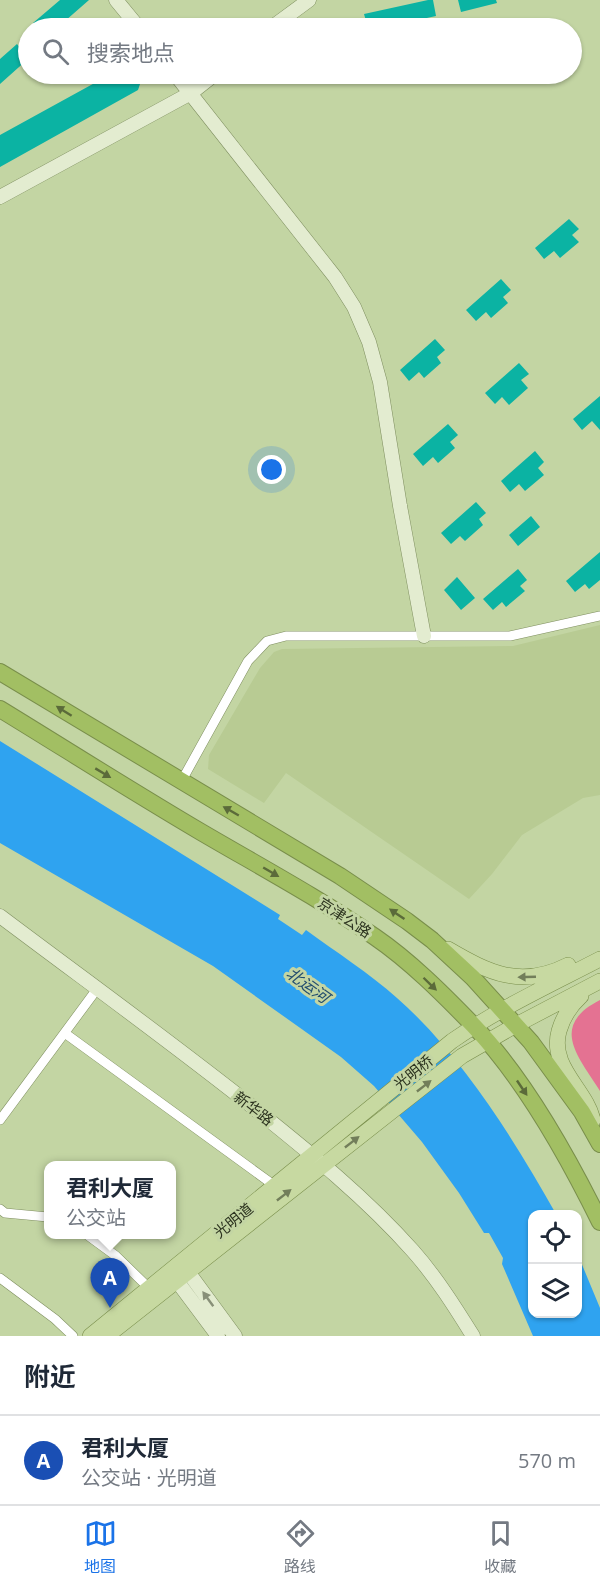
<!DOCTYPE html>
<html lang="zh">
<head>
<meta charset="utf-8">
<style>
  :root { --surface:#fff; --page:#f6f6f7; --text:#1f2937; --muted:#747a83; --line:#e0e1e3; --accent:#1a73e8 }
  body { margin:0; font-family:"Open Sans","Noto Sans SC",sans-serif; background:var(--page); color:var(--text) }
  .controls { position:absolute; right:18px; bottom:18px; display:grid; overflow:hidden; border-radius:12px; box-shadow:0 2px 4px #0004 }
  .controls button { width:54px; height:54px; display:grid; place-items:center; padding:0; border:0; border-bottom:2px solid var(--line); background:var(--surface); color:var(--text); font:30px sans-serif }
  .you { position:absolute; left:272px; top:470px; width:21px; height:21px; margin:-15px; border:4px solid #fff; border-radius:50%; background:#1a73e8; box-shadow:0 0 0 9px #1a73e833 }
  .badge { display:grid; place-items:center; width:39px; height:39px; border-radius:50%; background:var(--accent); color:#fff; font-size:20px; font-weight:700 }
  .pin { position:absolute; translate:-50% -50px; filter:drop-shadow(0 2px 3px #0008) }
  .pin::after { content:''; position:absolute; top:32px; width:21px; height:18px; background:inherit; clip-path:polygon(0 0,100% 0,50% 100%) }
  .popup { position:absolute; left:44px; top:1161px; width:132px; height:78px; box-sizing:border-box; display:grid; place-content:center; border-radius:12px; background:var(--surface); filter:drop-shadow(0 2px 4px #0005); font-size:20px; white-space:nowrap; color:var(--muted) }
  .popup b { font-size:22px; color:var(--text) }
  .popup::after { content:''; position:absolute; left:50%; top:100%; margin-left:-12px; border:12px solid transparent; border-top-color:var(--surface) }
  .list { margin:0; padding:0; list-style:none }
  h2 { display:flex; justify-content:space-between; align-items:center; height:78px; margin:0; padding:0 24px; font-size:26px }
  h2 small { font-size:20px; font-weight:400; color:var(--muted) }
  .list li { display:grid; grid-template-columns:39px 1fr auto; gap:18px; align-items:center; box-sizing:border-box; height:90px; padding:0 24px; border-top:2px solid var(--line) }
  .list b { display:block; font-size:22px; white-space:nowrap }
  .list p { margin:0; font-size:20px; white-space:nowrap; color:var(--muted) }
  .list em { font-size:20px; font-style:normal; color:var(--muted) }
  .icon { flex:none; width:33px; height:33px; fill:none; stroke:currentColor; stroke-width:2; stroke-linecap:round; stroke-linejoin:round }
  .map { position:relative; flex:none; width:600px; height:1336px; overflow:hidden }
  .search { position:absolute; background:var(--surface); box-shadow:0 2px 4px #0004; left:18px; right:18px; top:18px; height:66px; display:flex; align-items:center; gap:15px; box-sizing:border-box; padding:0 21px; border-radius:33px; color:var(--muted); font-size:22px }
  .sheet { height:168px; background:var(--surface) }
  nav { display:flex; justify-content:space-around; align-items:center; box-sizing:border-box; height:84px; border-top:2px solid var(--line); background:var(--surface); font-size:16px; color:var(--muted) }
  nav a { display:grid; justify-items:center; gap:3px }
  nav .on { color:var(--accent) }
  .map>svg:first-child { display:block }
  .built { fill:#b8cb93 }
  .green { fill:#e47292 }
  .water { fill:#2fa3f0 }
  .building { fill:#0bb3a3 }
  .lines { fill:none; stroke-linecap:round; stroke-linejoin:round }
  .street-casing { stroke:#7f8f60; stroke-width:10 }
  .secondary-casing { stroke:#7f8f60; stroke-width:15 }
  .primary-casing { stroke:#798e4b; stroke-width:16 }
  .highway-casing { stroke:#798e4b; stroke-width:18 }
  .street { stroke:#fff; stroke-width:9 }
  .secondary { stroke:#e3ecd0; stroke-width:14 }
  .primary { stroke:#c7d9a1; stroke-width:15 }
  .highway { stroke:#a2bf63; stroke-width:16 }
  .oneway { fill:#5b6b3a }
  .oneway2 { fill:#727e5a }
  .oneway3 { fill:#889078 }
  .labels { text-anchor:middle; dominant-baseline:central; stroke-width:6; stroke-linejoin:round; paint-order:stroke }
  .street-label { font-size:15px; fill:#2c331f; stroke:#c3d5a3 }
  .water-label { font-size:16px; font-style:italic; fill:#224d6e; stroke:#c3d5a3 }
</style>
</head>
<body>
<div class="map">
<svg width="600" height="1336" viewBox="0 0 600 1336">
  <rect width="100%" height="100%" fill="#c3d5a3"/>
  <path class="built" d="M600,625v170l-17,3 -61,37 -30,39 -23,25 -183,-126 -22,30 -56,-34 1,-14 51,-87 14,-16 8,-3 231,-3z"/>
  <path class="green" d="M600,1000v91c-22,-35 -51,-65 0,-91z"/>
  <path class="water" d="M0,741l280,174 -2,4 24,16 4,-5c30,22 63,43 91,68 64,56 118,143 159,216h-24v100h46v-59l22,53v28h-67l-31,-72 1,-6 -14,-25h-5l-25,-40 -37,-51 -48,-56 -33,-29 -128,-91 -213,-123z"/>
  <path class="building" d="M60,0h29l-32,28h-19l-5,-5z
    M428,0h5l3,16 -55,12h-13l-4,-14z
    M458,0h38l1,3 -36,9z
    M17,44l11,15 -28,25v-25z
    M111,74h29l2,4 -4,12 -138,77v-32z
    M569,219l10,10 -7,6 7,7 -19,16 -6,-7 -10,8 -9,-11z
    M501,279l10,11 -8,7 5,6 -17,15 -5,-6 -10,9 -10,-11z
    M435,339l10,11 -8,7 4,6 -17,15 -5,-6 -10,9 -9,-11z
    M519,363l10,11 -8,6 7,8 -19,17 -7,-8 -7,7 -10,-11z
    M600,396v34l-8,-9 -10,9 -9,-11z
    M448,424l10,11 -8,7 5,6 -17,15 -5,-6 -10,9 -10,-12z
    M535,451l9,11 -6,6 6,7 -19,16 -6,-7 -9,8 -9,-11z
    M476,502l10,11 -7,6 4,6 -18,16 -5,-5 -9,8 -10,-11z
    M531,516l9,11 -22,19 -9,-11z
    M600,552v28l-11,9 -4,-5 -10,8 -9,-11z
    M518,569l9,11 -7,6 5,5 -19,16 -4,-5 -9,8 -10,-11z
    M457,577l18,21 -14,12 -17,-20z"/>
  <g class="lines">
    <g class="street-casing">
      <path id="street" d="M181,782l67,-121 19,-20 19,-5h224l90,-20
        M66,1034l209,152
        M0,1120l97,-131
        M0,1209l5,4 43,4
        M86,1234l30,22 35,34
        M0,1278l55,41 18,17"/>
    </g>
    <g class="secondary-casing">
      <path id="secondary" d="M116,0l23,28
        M271,28l38,-28
        M175,74l160,203 19,30 15,35 11,40 20,124 24,130
        M0,197l191,-104 24,-19
        M0,916c85,64 171,126 254,192 56,45 111,89 159,143 23,26 42,56 60,85
        M183,1265l52,71
        M171,1273l47,63"/>
    </g>
    <g class="primary-casing">
      <path id="primary" d="M448,949c41,24 73,40 120,16
        M581,996c-11,10 -18,21 -22,35 -10,36 27,58 34,89
        M90,1336l362,-295c46,-32 98,-56 148,-82
        M107,1336l355,-280 54,-31 84,-44"/>
    </g>
    <g class="highway-casing">
      <path id="highway" d="M0,672l340,204 67,45 25,19 41,38 58,64 51,70 18,32
        M0,709c67,41 133,83 201,123 58,34 118,66 174,105 35,24 68,57 98,88 50,52 95,132 127,197"/>
    </g>
    <use href="#street" class="street"/>
    <use href="#secondary" class="secondary"/>
    <use href="#primary" class="primary"/>
    <use href="#highway" class="highway"/>
  </g>
  <defs><path id="oneway-solid" d="M-6-.8H1V-3.2L6.5 0L1 3.2V.8H-6Z" transform="scale(1.5)"/></defs>
  <g class="oneway">
    <use href="#oneway-solid" transform="translate(64 711) rotate(-148)"/>
    <use href="#oneway-solid" transform="translate(103 773) rotate(31)"/>
    <use href="#oneway-solid" transform="translate(231 811) rotate(-150)"/>
    <use href="#oneway-solid" transform="translate(271 872) rotate(30)"/>
    <use href="#oneway-solid" transform="translate(397 914) rotate(-146)"/>
    <use href="#oneway-solid" transform="translate(430 984) rotate(44)"/>
    <use href="#oneway-solid" transform="translate(522 1088) rotate(56)"/>
  </g>
  <g class="oneway2">
    <use href="#oneway-solid" transform="translate(527 977) rotate(178)"/>
    <use href="#oneway-solid" transform="translate(424 1086) rotate(-38)"/>
    <use href="#oneway-solid" transform="translate(352 1142) rotate(-38)"/>
    <use href="#oneway-solid" transform="translate(284 1195) rotate(-38)"/>
  </g>
  <use class="oneway3" href="#oneway-solid" transform="translate(208 1299) rotate(-126)"/>
  <g class="labels">
    <g class="street-label">
      <text transform="translate(345 917) rotate(33)">京津公路</text>
      <text transform="translate(413 1072) rotate(-39)">光明桥</text>
      <text transform="translate(254 1108) rotate(38)">新华路</text>
      <text transform="translate(233 1220) rotate(-39)">光明道</text>
    </g>
    <g class="water-label">
      <text transform="translate(308 985) rotate(36)">北运河</text>
    </g>
  </g>
</svg>
<div class="controls">
<button><svg class="icon" aria-label="locate" viewBox="0 0 24 24"><circle cx="12" cy="12" r="6"/><path d="M12 2v4M12 18v4M2 12h4M18 12h4"/></svg></button>
<button><svg class="icon" aria-label="layers" viewBox="0 0 24 24"><path d="M12 4l9 5-9 5-9-5zM3 14l9 5 9-5"/></svg></button>
</div>
<div class="you"></div>
<div class="pin badge" style="left:110px;top:1308px;background:#1a4fb4">A</div>
<div class="popup"><b>君利大厦</b>公交站</div>
<div class="search"><svg class="icon" aria-label="search" viewBox="0 0 24 24"><circle cx="10" cy="10" r="6"/><path d="M15 15l6 6"/></svg>搜索地点</div>
</div>
<section class="sheet">
<h2>附近<small></small></h2>
<ul class="list">
<li><span class="badge" style="background:#1a4fb4">A</span><div><b>君利大厦</b><p>公交站 · 光明道</p></div><em>570 m</em></li>
</ul>
</section>
<nav>
<a class="on"><svg class="icon" aria-label="map" viewBox="0 0 24 24"><path d="M3 6l6-2 6 2 6-2v14l-6 2-6-2-6 2zM9 4v14M15 6v14"/></svg>地图</a>
<a><svg class="icon" aria-label="directions" viewBox="0 0 24 24"><path d="M12 3l9 9-9 9-9-9zM9 14v-3h6M13 9l2 2-2 2"/></svg>路线</a>
<a><svg class="icon" aria-label="saved" viewBox="0 0 24 24"><path d="M7 4h10v16l-5-4-5 4z"/></svg>收藏</a>
</nav>
</body>
</html>
